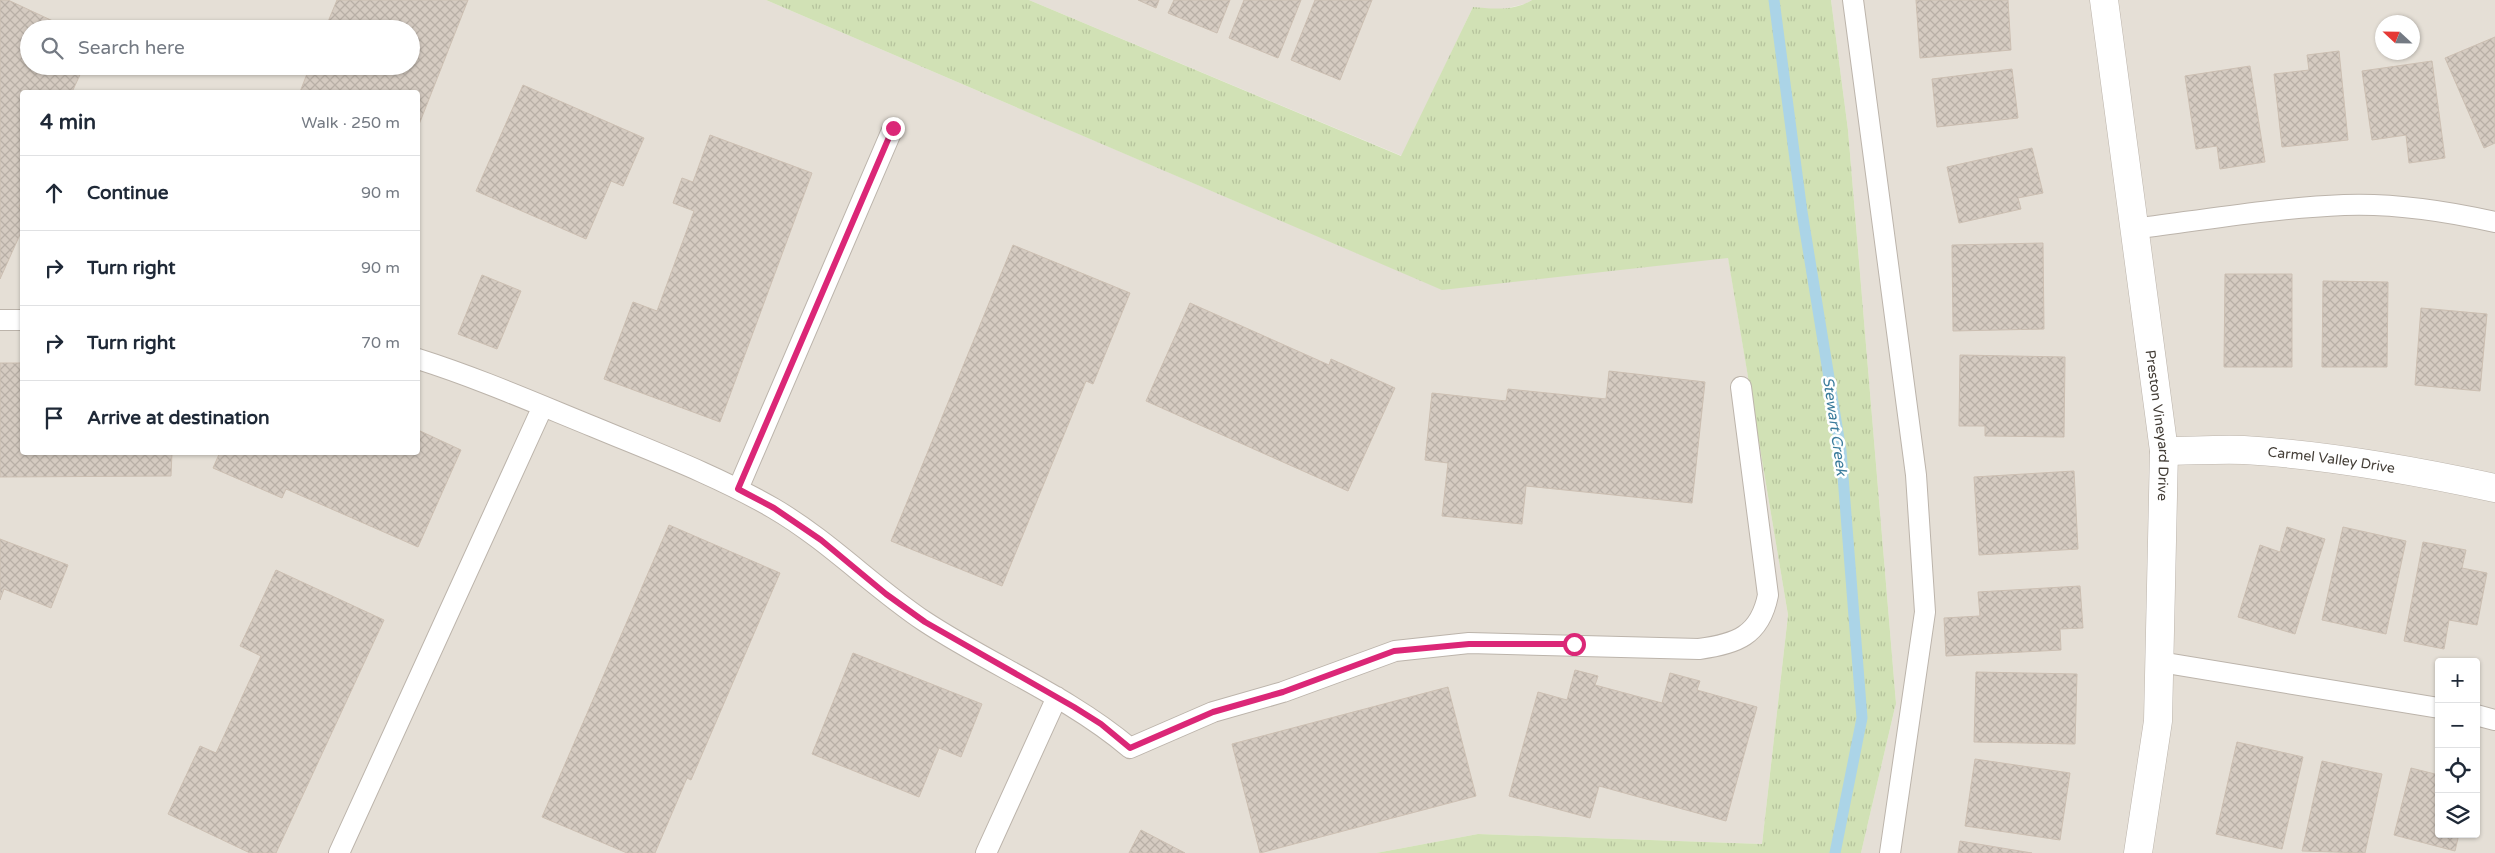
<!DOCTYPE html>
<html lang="en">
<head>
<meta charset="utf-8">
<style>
  :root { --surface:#fff; --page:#f6f6f7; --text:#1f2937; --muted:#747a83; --line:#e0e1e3 }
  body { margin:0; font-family:"Varela Round",sans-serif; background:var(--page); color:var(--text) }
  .controls { position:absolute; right:15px; bottom:15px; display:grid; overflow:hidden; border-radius:5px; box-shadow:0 1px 4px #0004 }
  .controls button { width:45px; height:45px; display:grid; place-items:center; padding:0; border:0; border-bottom:1px solid var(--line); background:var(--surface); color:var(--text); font:25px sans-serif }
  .compass { position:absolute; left:2375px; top:15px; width:45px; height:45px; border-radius:50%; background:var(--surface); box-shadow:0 1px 4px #0004; rotate:292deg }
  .stop { position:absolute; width:15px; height:15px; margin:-11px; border:4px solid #db2777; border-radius:50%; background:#fff }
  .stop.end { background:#db2777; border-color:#fff; box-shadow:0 1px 5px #0008 }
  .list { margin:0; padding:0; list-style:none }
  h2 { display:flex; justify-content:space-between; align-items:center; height:65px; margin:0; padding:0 20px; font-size:21px }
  h2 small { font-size:16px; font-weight:400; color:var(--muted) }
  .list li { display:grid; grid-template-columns:32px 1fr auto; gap:15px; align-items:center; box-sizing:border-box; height:75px; padding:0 20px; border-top:1px solid var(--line) }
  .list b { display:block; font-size:19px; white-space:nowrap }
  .list em { font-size:16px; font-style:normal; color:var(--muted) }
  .icon { flex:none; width:28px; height:28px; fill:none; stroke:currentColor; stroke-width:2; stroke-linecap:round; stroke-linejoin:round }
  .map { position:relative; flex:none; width:2495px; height:853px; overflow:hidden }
  .search { position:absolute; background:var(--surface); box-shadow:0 1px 4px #0004; left:20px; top:20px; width:400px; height:55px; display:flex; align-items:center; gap:12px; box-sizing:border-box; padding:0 18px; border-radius:28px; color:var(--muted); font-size:19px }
  .panel { position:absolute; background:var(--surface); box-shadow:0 1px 4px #0004; left:20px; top:90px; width:400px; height:365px; border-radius:5px }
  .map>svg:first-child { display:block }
  .residential { fill:#e5dfd6; fill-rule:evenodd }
  .grass { fill:url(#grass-tufts) }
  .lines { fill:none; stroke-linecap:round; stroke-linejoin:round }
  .stream { stroke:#abd4e7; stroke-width:11 }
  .building { fill:url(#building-cross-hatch); stroke:#ccbfb2 }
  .service-casing { stroke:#bcb4ab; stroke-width:22 }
  .minor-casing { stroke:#bcb4ab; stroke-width:29 }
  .tertiary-casing { stroke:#bcb4ab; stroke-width:29 }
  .service { stroke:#fff; stroke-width:20 }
  .minor { stroke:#fff; stroke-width:28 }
  .tertiary { stroke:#fff; stroke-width:28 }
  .route { stroke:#db2777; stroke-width:6 }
  .labels { text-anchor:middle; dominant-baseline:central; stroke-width:5; stroke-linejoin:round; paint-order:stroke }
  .street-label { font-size:14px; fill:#443e37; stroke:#fff }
  .water-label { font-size:15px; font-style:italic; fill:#3b7c9c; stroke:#fff }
</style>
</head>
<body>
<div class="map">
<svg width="2495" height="853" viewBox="0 0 2495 853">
  <defs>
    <pattern id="grass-tufts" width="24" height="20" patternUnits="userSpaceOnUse" patternTransform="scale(1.25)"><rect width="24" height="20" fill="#d1e1b5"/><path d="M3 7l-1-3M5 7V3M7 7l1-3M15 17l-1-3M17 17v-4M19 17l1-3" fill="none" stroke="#b5c29c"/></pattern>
    <pattern id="building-cross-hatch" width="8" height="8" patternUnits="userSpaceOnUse" patternTransform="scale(1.25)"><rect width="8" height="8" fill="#d5cbc1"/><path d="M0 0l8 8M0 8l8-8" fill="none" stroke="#b8afa6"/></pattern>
  </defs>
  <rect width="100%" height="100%" fill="#f1ede7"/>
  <path class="residential" d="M0,0h766l675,289 287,-32 60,358 -26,229 -284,-10 -102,19h-1376zM29,29h382v37h-382zM22,92h396v360h-396z
    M1029,0h503l-7,4 -26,6 -26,-3 -71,149z
    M1831,0h664v853h-634l35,-150 -48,-573zM2382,22h30v30h-30zM2439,662h37v172h-37z"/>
  <path class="grass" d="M766,0h263l372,156 72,-149c20,2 41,4 59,-7h299l17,130 48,573 -35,150h-485l102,-19 284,10 26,-229 -60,-357 -286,32z"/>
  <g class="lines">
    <path class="stream" d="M1774,0l28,212 39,239 21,267 -27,135"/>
  </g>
  <path class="building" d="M0,0h8l62,29h-41v37h55l-12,26h-50v107l-3,8 3,2v21l-22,49z
    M337,0h131l-50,127v-35h-118l10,-26h101v-37h-86z
    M1138,0h21l-3,8z
    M1174,0h56l-13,33 -49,-20z
    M1244,0h57l-23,58 -49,-20z
    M1315,0h57l-32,80 -49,-20z
    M1916,0h92l3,50 -91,8z
    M2495,37v106l-11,5 -39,-90z
    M2339,51l9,89 -66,7 -8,-73 35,-4 -2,-15z
    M2432,61l13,97 -36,5 -3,-28 -34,5 -10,-69z
    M2250,66l15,96 -45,7 -3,-23 -21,3 -11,-73z
    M2012,69l6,49 -81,9 -5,-48z
    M523,85l121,53 -21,48 -12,-5 -25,58 -110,-48z
    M710,135l102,38 -92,249 -116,-43 29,-77 24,9 37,-100 -21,-8 9,-25 11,4z
    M2032,148l11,45 -25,5 3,11 -62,14 -12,-56z
    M2043,243l1,86 -91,2 -1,-86z
    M1013,245l117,48 -37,91 -7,-3 -84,205 -111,-45z
    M2225,274h67v93h-68z
    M482,275l39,16 -24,58 -39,-15z
    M2323,281l65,1 -1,85h-65z
    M1190,303l139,62 2,-6 64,29 -47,103 -202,-90z
    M2421,308l66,6 -7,77 -65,-6z
    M1960,355l105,2 -1,80 -79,-1v-10h-26z
    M0,363h22v89h150l-1,24 -171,1z
    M1609,371l96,11 -13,121 -166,-17 -4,38 -80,-8 6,-53 -23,-3 7,-67 74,8 2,-12 98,10z
    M418,430l43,20 -43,97 -132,-58 -4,9 -69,-30 7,-16h198z
    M2074,471l4,78 -99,6 -5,-78z
    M669,525l111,48 -89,207 -4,-2 -32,75h-28l-85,-36z
    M2287,527l38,12 -30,95 -57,-17 22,-72 20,7z
    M2343,527l63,14 -20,93 -64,-14z
    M0,539l68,26 -17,43 -47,-19 -4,11z
    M2423,542l43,8 -4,18 25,5 -10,52 -28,-5 -5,29 -40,-8z
    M276,570l108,50 -108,233h-26l-82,-39 32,-68 16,7 45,-97 -21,-10z
    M2080,586l3,42 -23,1 1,21 -115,6 -2,-38 36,-2 -2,-24z
    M853,653l129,51 -21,53 -22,-9 -20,49 -107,-43z
    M1575,670l23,6 -3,9 67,18 8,-30 30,8 -3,9 60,17 -31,114 -127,-35 -9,32 -81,-22 29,-104 29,8z
    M1976,672l101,2 -2,70 -101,-2z
    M1448,687l28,109 -216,57 -28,-109z
    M2237,742l66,15 -21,92 -66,-15z
    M1975,759l95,14 -10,67 -95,-14z
    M2322,761l60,13 -17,79 -63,-2z
    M2411,768l28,7v59h20l-4,17 -61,-16z
    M1141,830l44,23h-56z
    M1960,841l72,12h-74z"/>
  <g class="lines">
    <g class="service-casing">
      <path id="service" d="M1853,0l63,475 9,137 -35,241
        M2133,229c70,-9 140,-21 211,-24 50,-2 102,6 151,17
        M0,320h22
        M418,359c60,19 117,44 176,68 60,25 122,48 179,81 55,32 99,78 151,113 68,45 143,74 206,127l83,-36 70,-20 112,-41 74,-8 230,6c37,-5 61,-13 69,-54l-27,-208
        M738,489l155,-361
        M2160,662l279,46
        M2476,715l19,5
        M339,853l204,-447
        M986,853l71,-156"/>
    </g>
    <g class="minor-casing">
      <g id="minor">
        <path id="s1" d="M2164,451c26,0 53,-2 80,-1 85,5 168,20 251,38"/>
      </g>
    </g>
    <g class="tertiary-casing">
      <g id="tertiary">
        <path id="s2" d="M2104,0l60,451 -6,270 -20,132"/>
      </g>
    </g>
    <use href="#service" class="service"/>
    <use href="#minor" class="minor"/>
    <use href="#tertiary" class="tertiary"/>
  </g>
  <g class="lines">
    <path class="route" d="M893,128l-155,361 36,19 47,32 65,54 39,28 149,85 27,17 29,24 83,-36 70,-20 111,-41 75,-7h105"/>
  </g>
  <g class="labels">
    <g class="street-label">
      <text stroke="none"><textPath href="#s2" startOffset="429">Preston Vineyard Drive</textPath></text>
      <text stroke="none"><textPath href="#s1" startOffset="168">Carmel Valley Drive</textPath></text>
    </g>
    <g class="water-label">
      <text transform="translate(1835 426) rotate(82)">Stewart Creek</text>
    </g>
  </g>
</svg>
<div class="controls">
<button>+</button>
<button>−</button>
<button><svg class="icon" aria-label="locate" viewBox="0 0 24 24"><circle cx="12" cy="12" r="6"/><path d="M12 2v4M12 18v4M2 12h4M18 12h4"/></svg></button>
<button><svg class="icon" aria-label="layers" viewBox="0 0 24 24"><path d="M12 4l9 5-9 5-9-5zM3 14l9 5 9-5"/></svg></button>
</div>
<svg class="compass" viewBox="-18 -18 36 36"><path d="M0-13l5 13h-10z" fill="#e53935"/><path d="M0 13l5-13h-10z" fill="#747a83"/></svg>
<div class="stop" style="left:1574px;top:644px"></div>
<div class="stop end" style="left:893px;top:128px"></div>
<div class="search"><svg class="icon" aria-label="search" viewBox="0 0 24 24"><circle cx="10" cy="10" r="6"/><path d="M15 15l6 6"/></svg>Search here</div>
<section class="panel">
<h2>4 min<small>Walk · 250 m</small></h2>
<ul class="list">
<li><svg class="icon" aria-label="ahead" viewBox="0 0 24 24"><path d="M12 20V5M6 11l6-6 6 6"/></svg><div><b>Continue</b></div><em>90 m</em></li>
<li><svg class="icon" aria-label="right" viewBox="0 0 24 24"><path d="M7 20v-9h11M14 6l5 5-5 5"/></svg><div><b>Turn right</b></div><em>90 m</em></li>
<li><svg class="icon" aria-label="right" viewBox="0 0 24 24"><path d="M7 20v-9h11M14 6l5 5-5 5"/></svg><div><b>Turn right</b></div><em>70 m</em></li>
<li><svg class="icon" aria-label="arrive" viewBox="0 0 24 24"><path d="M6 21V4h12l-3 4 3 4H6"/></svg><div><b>Arrive at destination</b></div></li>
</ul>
</section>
</div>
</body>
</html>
